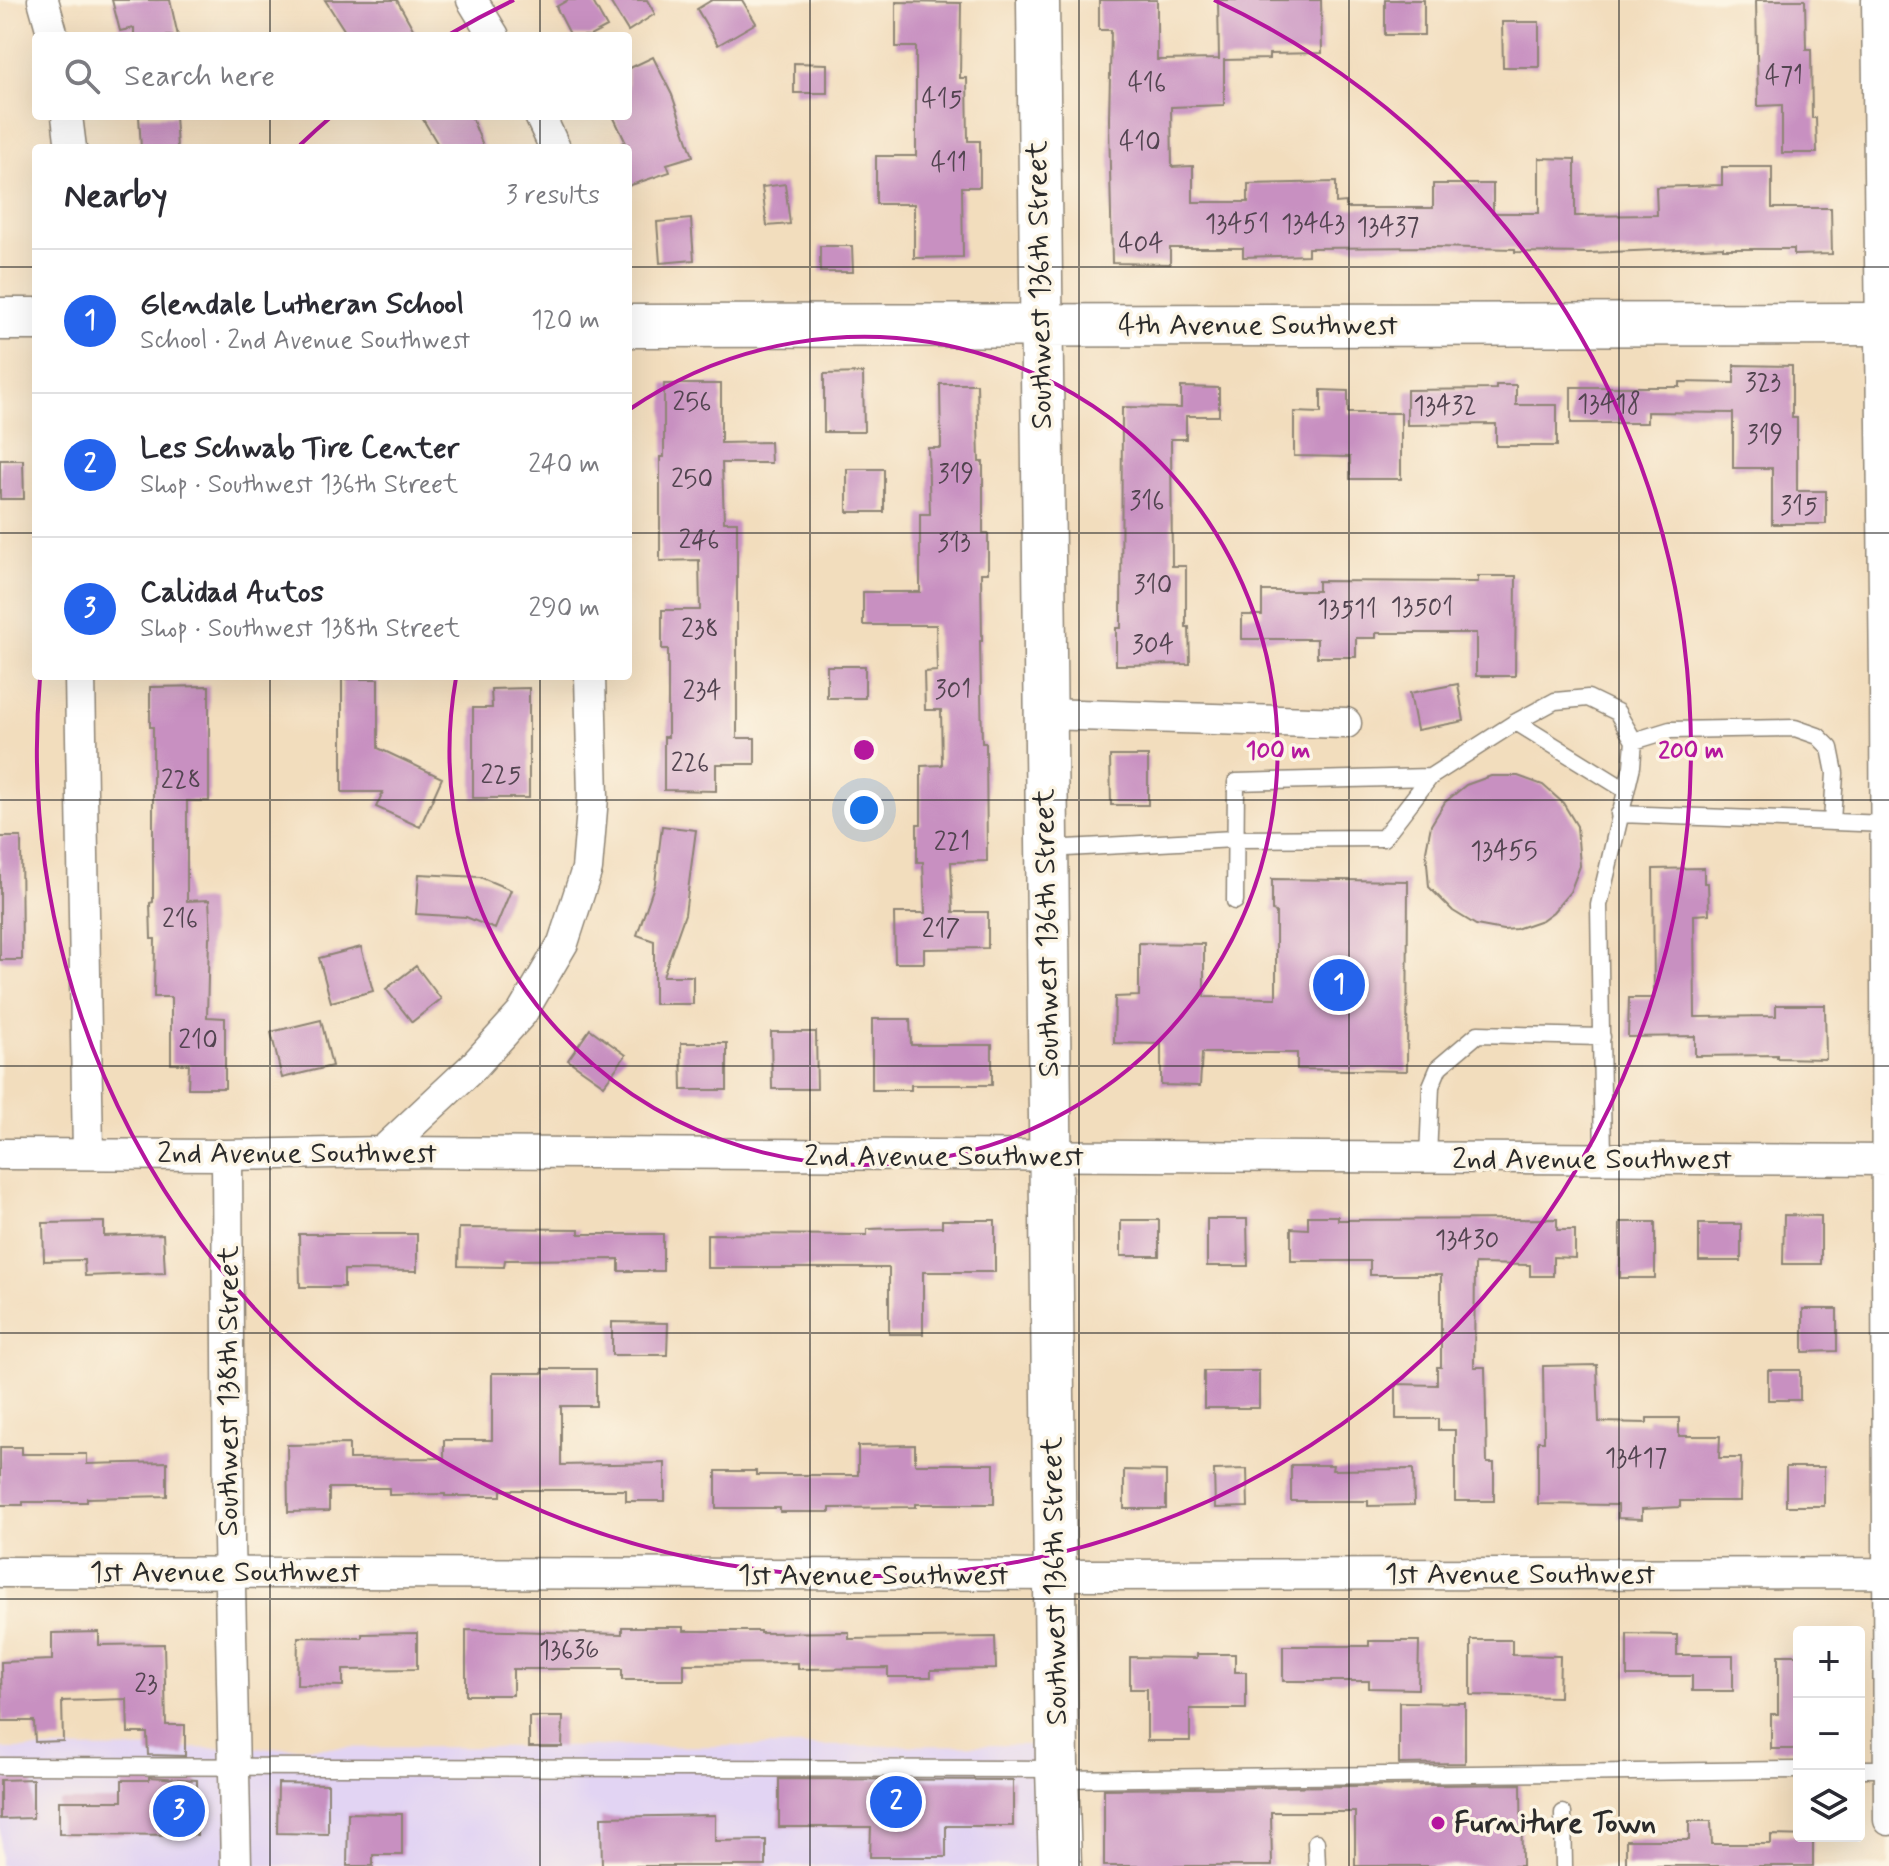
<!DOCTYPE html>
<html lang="en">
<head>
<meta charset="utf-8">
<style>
  :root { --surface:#fff; --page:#f7f7f7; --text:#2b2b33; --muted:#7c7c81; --line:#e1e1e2; --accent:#2563eb }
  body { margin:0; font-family:Mynerve,sans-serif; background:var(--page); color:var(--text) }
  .controls { position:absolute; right:24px; bottom:24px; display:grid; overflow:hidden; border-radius:8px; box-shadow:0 8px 32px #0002 }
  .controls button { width:72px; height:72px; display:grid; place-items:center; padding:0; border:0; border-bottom:2px solid var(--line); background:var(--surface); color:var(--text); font:40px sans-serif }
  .you { position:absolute; left:864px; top:810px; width:28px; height:28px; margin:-20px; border:6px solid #fff; border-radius:50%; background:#1a73e8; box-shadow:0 0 0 12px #1a73e833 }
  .badge { display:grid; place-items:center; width:52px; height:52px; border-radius:50%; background:var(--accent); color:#fff; font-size:26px; font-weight:700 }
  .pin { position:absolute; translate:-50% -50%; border:4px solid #fff; box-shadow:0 2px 8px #0006 }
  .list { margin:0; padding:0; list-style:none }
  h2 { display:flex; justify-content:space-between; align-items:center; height:104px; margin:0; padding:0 32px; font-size:34px }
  h2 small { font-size:26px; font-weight:400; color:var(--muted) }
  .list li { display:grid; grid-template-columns:52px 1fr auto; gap:24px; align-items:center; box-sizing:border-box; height:144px; padding:0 32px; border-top:2px solid var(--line) }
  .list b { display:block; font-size:30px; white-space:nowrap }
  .list p { margin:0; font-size:26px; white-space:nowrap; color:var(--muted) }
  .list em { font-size:26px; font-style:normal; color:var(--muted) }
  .icon { flex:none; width:44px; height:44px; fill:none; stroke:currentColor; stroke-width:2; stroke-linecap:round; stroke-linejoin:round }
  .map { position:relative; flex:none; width:1889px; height:1866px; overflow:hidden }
  .search { position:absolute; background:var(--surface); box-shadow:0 8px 32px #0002; left:32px; top:32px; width:600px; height:88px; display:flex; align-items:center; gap:20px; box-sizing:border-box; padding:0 28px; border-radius:8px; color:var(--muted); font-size:30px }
  .panel { position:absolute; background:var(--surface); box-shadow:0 8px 32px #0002; left:32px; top:144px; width:600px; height:536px; border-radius:8px }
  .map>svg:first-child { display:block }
  .built { fill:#e2d4f3 }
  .building { fill:#c890c1 }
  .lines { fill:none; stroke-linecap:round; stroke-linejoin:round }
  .lane-casing { stroke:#8e8474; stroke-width:19 }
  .street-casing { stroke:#8e8474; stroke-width:33 }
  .secondary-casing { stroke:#8e8474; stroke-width:45 }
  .lane { stroke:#fff; stroke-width:16 }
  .street { stroke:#fff; stroke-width:30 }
  .secondary { stroke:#fff; stroke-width:42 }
  .grid { fill:none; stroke:#2b2b2b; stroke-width:2; stroke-opacity:0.55 }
  .ring { fill:none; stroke:#b5179e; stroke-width:4 }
  .poi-dot { fill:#b5179e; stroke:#fcf5e5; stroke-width:3 }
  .labels { text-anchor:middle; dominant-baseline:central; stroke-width:7; stroke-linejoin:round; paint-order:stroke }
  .number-label { font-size:26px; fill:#524450 }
  .street-label { font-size:30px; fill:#2b2b2b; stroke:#fcf5e5 }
  .poi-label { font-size:30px; font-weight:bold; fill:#2b2b2b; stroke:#fcf5e5; text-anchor:start }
  .centre { fill:#b5179e; stroke:#fcf5e5; stroke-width:4 }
  .ring-label { font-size:24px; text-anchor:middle; font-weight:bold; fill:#b5179e; stroke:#fcf5e5; stroke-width:7; stroke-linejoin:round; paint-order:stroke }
</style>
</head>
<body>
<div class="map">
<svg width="1889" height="1866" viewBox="0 0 1889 1866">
  <rect width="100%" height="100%" fill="#fcf5e5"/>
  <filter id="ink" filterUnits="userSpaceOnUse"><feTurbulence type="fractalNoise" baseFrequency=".0125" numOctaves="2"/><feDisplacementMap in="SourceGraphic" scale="16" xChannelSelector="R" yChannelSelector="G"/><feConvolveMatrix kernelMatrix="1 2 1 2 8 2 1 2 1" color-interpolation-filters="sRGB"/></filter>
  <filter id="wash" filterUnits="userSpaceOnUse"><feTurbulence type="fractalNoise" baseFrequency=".006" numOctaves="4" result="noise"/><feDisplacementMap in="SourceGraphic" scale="32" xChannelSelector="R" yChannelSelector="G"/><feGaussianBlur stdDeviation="1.8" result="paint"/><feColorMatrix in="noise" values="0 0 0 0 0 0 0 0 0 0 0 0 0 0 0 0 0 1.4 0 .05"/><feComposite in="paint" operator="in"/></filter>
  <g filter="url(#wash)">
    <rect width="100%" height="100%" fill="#f2ddbd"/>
    <path class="built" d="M1034,1745v121h-1034v-117z"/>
    <g id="blocks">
      <path class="building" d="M112,0h58l8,36h-44v-8l-14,3z
        M325,0h72l20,36h-69z
        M568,0h24l15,27 -17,9h-19l-15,-29z
        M609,0h38l8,14 -27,17z
        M712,0h30l14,23 -38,22 -21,-36z
        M1099,0h58v60l62,-1 -1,-59h103l1,53 -53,1v5l-45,1v45l-53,2 1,60 21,-1v36h55v-18l88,-2v21l10,-1v6h87v-24h60v29h46v-55l36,1v57l82,-1 -1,-28 66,-2v-18h50v41h59l1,46 -38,1v-6h-71v-2l-134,6 -74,-1v-3l-81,-2 -126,1v7l-65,2v-9h-73v16l-58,-1 -3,-143 2,-90h-12z
        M1385,0h39v35h-39z
        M1756,0h49l1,49h5l1,69h4l1,35h-35v-48l-24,1z
        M896,2l65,1 -1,75h7l1,63h12v46h-18l1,70 -49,1v-54h-38v-48h40v-109h-20z
        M1502,22h37v45h-36z
        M653,57l19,38 21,61 -26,8 3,8 -42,14v-38h-4l-2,-5 3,-2 -12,-25h15v-47z
        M794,63l33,1v29h-33z
        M139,116h36l2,32h-36z
        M421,116h50l13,32h-44z
        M785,184l5,40 -23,2 -5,-39z
        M691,219l3,41 -34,3 -3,-41z
        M820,246h32l1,26h-33z
        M1734,365l58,1v52h5v73h29v33h-54v-56h-39v-55l-86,-1v11h-76v-36h109v-5l54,1z
        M863,373l1,59h-40v-58z
        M664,384h57v59l49,-1 1,21h-49l2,59h13v216h18v26h-39v27l-52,-1v-53h4v-88h-6v-39h38l-1,-50 -39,1v-104h4z
        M940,384h37l2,78h4v71h5v40h-7l1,68h-2l2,102h4l1,118 -36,1 2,50h35v36l-64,1v14h-29l-1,-50h31l-2,-51h-6v-38h4v-58l21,-1 -1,-55h-16l-1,-38 13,-1 -1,-46h-73v-33h57v-78h10l-2,-66h13z
        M1496,385h20v20h41v41h-61v-22l-89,1v-35l89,-1z
        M1181,387l38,1v28h-33v23h-15l1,127h14v61h3l1,37 -74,1v-37h5l1,-221 59,1z
        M1321,390l27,1v22h53v66h-51v-22l-56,-1v-44l27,1z
        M0,460h23l1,39h-24z
        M847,469h37v43h-37z
        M1478,576h38l-1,100h-39v-43h-100v5h-20v19h-39v-18h-75v-24h20v-24h56v-10l160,1z
        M827,666h38v32h-38z
        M342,679h36v69l64,30 -22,49 -44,-20 7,-15h-41z
        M1458,684l6,37 -47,9 -7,-37z
        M209,686v115h-22v100l22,-1 2,36 -2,1 -2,80 18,1v70h-37l1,-24h-18v-67h-17l1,-58h-4l-1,-36 3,-1v-175h-3v-40z
        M529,688v110h-56v-90h19l-1,-19z
        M1110,756h38v49h-37z
        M1491,776h27l25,9 20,18 14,23 3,40 -10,26 -17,20 -11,8 -26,9 -13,1 -27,-5 -23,-14 -24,-24 -3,-36 5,-26 14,-23 21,-17z
        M662,826l34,4 -11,84 -22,62h30v28h-39v-63l-17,-6 18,-52z
        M0,837h21l1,123h-22z
        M1704,868v15h4l1,31 -15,1 1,102 81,-1v-11h49l1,54 -49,-1v-3l-82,1v-20l-67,1 1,-39h25l-1,-129z
        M419,874l61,3 31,13 -16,39 -29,-12 -50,-3z
        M1272,879l136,2 -1,190 -110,-2v-16h-95l-2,33 -39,-1v-41l-47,-1 1,-46 24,-1v-53l65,1v53l72,1v-86l-4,-1z
        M361,947l12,44 -42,11 -12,-44z
        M416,966l25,33 -29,23 -26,-33z
        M872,1019h38l1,26h81v40h-81v5h-39z
        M321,1020l11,46 -50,12 -11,-46z
        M590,1029l36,26 -22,30 -36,-25z
        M771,1032h45l1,57h-45z
        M681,1043h46v47h-45z
        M1784,1215l37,1v48h-38z
        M1308,1216h30v4l219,-1v11h18v28l-22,-1v19h-23v-11l-55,-1 -1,103h11l2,96h7v38h-39v-71h-17v-11h-42v-35l41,1v-18h4v-92h-71v-14h-79v-33l17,1z
        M1207,1219h40l1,47h-41z
        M942,1220h53v52h-72v62h-34v-66h-182v-34l160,1v-6l75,-2z
        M1121,1220h38v36h-38z
        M104,1222v14l59,-2 2,39 -80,3 -1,-16 -40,1 -1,-38z
        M1620,1222h35v56h-35z
        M1699,1224h42v37h-42z
        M459,1228l120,1v5h84v37h-44v-12l-114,1 -1,7 -46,-1z
        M299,1234h118v37l-73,-1v17h-44z
        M1803,1309h34v42l-34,1z
        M612,1322l56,1 -1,32h-55z
        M1597,1365l2,57 48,1v-5h32v18h41l-1,22h22l-1,43h-60v6l-38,2v10l-24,-1v-13l-80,-1v-63h6l-1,-75z
        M543,1369h53v37h-35v59l104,-2v38h-39v-11h-125v6h-56v-2l-56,1v-7h-60v23l-41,1 -1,-67 62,-1v15l95,-1v-18h48v-67h51z
        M1768,1370h32v30h-32z
        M1204,1371h55v37h-55z
        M915,1445v19h79v40h-78v3l-86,1v4h-50v-4h-64v-37h40v4h102v-29z
        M0,1447h22v7h65v10l80,-2v34l-80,2v4h-64v3h-23z
        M1291,1465h42l-1,5 81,-1 1,36 -46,1v-5h-77z
        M1786,1467h38v39h-38z
        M1247,1469l1,38 -33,1 -1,-38z
        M1124,1470l42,1v38h-42z
        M622,1627h62v4h76v2l89,-1v7l146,-2 1,32 -65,1v7h-43v-9l-90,1v-6l-114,1v16h-62v-11h-109v26h-47v-65l156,4z
        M99,1632v13l65,-1 2,81h19v31l-37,-1 -1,-22h-19l-1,-34 -65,2 1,40 -28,1 -1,-21h-32l-1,-59 51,-2v-27z
        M417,1633v36l-74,1v16l-46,-1 1,-48 64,1v-4z
        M1627,1634l50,1v20h56v36h-41v-15h-65z
        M1471,1640h41v15l48,1 -1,41 -88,-2z
        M1369,1641h50l-1,48 -49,-1v-7h-86v-35h86z
        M1197,1654h38v18h11v37h-56v32h-43v-52h-17v-32l67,1z
        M1778,1655h21v94h-28v-35h7z
        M1399,1702l66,1v60l-66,1z
        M529,1717h34l-1,30h-33z
        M149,1777l48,3v55l-138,-1v-33h63v-21h27z
        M33,1779v39l-33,1v-39z
        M779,1779l234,1v46h-67v31h-76l1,-30h-92z
        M278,1783l50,1v50l-51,-1z
        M1521,1784l1,82h-167v-54h-84l1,54h-168v-77z
        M348,1813l54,1v41h-29v11h-26z
        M715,1815v26l51,-1v26h-164l-1,-49z
        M1689,1821h22l1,23h59v-9l42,1v30h-187v-26h63z"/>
    </g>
  </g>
  <g filter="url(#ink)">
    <use href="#blocks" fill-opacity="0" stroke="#8e8474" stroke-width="2"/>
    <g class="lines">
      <g class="lane-casing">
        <path id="lane" d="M1516,722l108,67
          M1634,741l36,-11 125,-2 23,8 12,12 5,25 -3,49
          M1430,777l86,-55 39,-21 33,-3 29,14 17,29 -2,25 -33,139 4,254
          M1619,814l267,10
          M1048,849l186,-10 149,-1 47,-61 -194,5 -1,119
          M1428,1158l3,-72 8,-19 39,-33 124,3
          M0,1766l1056,3
          M1859,1769h30
          M1058,1779l741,-9
          M1563,1813l1,53
          M1316,1842l1,24"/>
      </g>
      <g class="street-casing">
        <path id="street" d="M43,0l10,36
          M472,0l22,36
          M1877,0l8,679 4,1141
          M67,116l4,32
          M540,116l15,32
          M80,676l8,477
          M1044,714l302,9
          M382,1152l91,-85 49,-54 41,-70 24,-74 6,-72 -3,-121
          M0,1154l227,1 155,-3 1507,8
          M227,1155l2,385 7,326
          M0,1572l1100,3 789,-2"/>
      </g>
      <g class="secondary-casing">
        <path id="secondary" d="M1038,0l19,1769 3,97
          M0,319h36
          M628,326l1261,-2"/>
      </g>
      <use href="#lane" class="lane"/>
      <use href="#street" class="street"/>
      <use href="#secondary" class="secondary"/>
    </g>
  </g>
  <path class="grid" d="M270,0v36M540,0v36M810,0v1866M1079,0v1866M1349,0v1866M1619,0v1866M270,116v32M540,116v32M0,267h36M628,267h1261M0,533h36M628,533h1261M270,676v1190M540,676v1190M0,800h1889M0,1066h1889M0,1333h1889M0,1599h1889"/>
  <g class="ring">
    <path d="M630 409A414 414 0 1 1 456 678"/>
    <path d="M300 145A827 827 0 0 1 332 116M450 34A827 827 0 0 1 514 0M1214 0A827 827 0 1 1 40 678"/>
  </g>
  <circle class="poi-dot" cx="1438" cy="1823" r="8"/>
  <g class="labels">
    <g class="number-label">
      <text x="1784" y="77">471</text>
      <text x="1147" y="84">416</text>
      <text x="942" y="100">415</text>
      <text x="1140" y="143">410</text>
      <text x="949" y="164">411</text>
      <text x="1237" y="225">13451</text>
      <text x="1313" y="225">13443</text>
      <text x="1388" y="228">13437</text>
      <text x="1141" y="245">404</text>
      <text x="1763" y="384">323</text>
      <text x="692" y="403">256</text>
      <text x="1609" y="405">13418</text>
      <text x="1445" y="407">13432</text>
      <text x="1765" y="436">319</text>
      <text x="956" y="475">319</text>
      <text x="692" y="480">250</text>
      <text x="1147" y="502">316</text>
      <text x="1799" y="507">315</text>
      <text x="699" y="541">246</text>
      <text x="954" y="544">313</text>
      <text x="1153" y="586">310</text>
      <text x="1422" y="608">13501</text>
      <text x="1347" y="610">13511</text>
      <text x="700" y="630">238</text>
      <text x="1153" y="646">304</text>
      <text x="953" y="691">301</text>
      <text x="702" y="692">234</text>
      <text x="690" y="764">226</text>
      <text x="501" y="776">225</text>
      <text x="181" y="781">228</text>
      <text x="952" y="843">221</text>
      <text x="1504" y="852">13455</text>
      <text x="180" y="920">216</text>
      <text x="941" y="930">217</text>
      <text x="198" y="1041">210</text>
      <text x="1467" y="1241">13430</text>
      <text x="1636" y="1459">13417</text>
      <text x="569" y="1651">13636</text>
      <text x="146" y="1685">23</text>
    </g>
    <g class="street-label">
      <text transform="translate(1040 285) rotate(-91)">Southwest 136th Street</text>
      <text x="1258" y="325">4th Avenue Southwest</text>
      <text transform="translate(1047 933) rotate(-91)">Southwest 136th Street</text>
      <text x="297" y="1153">2nd Avenue Southwest</text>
      <text x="944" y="1156">2nd Avenue Southwest</text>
      <text x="1592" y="1159">2nd Avenue Southwest</text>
      <text transform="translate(228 1391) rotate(-90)">Southwest 138th Street</text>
      <text x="225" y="1572">1st Avenue Southwest</text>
      <text x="1520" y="1574">1st Avenue Southwest</text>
      <text x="873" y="1575">1st Avenue Southwest</text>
      <text transform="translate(1055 1581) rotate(-91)">Southwest 136th Street</text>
    </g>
    <g class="poi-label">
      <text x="1454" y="1823">Furniture Town</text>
    </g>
  </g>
  <circle cx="864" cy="750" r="12" class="centre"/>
  <g class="ring-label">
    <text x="1278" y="758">100 m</text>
    <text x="1691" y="758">200 m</text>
  </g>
</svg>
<div class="controls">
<button>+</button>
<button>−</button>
<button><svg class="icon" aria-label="layers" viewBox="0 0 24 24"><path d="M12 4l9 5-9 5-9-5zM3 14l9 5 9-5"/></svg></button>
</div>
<div class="you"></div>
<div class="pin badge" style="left:1339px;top:985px">1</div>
<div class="pin badge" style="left:896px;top:1802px">2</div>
<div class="pin badge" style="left:179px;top:1811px">3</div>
<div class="search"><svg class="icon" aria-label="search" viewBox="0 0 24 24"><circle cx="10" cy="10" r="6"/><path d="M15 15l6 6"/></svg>Search here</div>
<section class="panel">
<h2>Nearby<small>3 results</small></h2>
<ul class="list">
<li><span class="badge">1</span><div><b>Glendale Lutheran School</b><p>School · 2nd Avenue Southwest</p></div><em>120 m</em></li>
<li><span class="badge">2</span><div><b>Les Schwab Tire Center</b><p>Shop · Southwest 136th Street</p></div><em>240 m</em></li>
<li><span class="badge">3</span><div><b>Calidad Autos</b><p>Shop · Southwest 138th Street</p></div><em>290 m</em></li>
</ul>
</section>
</div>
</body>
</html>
